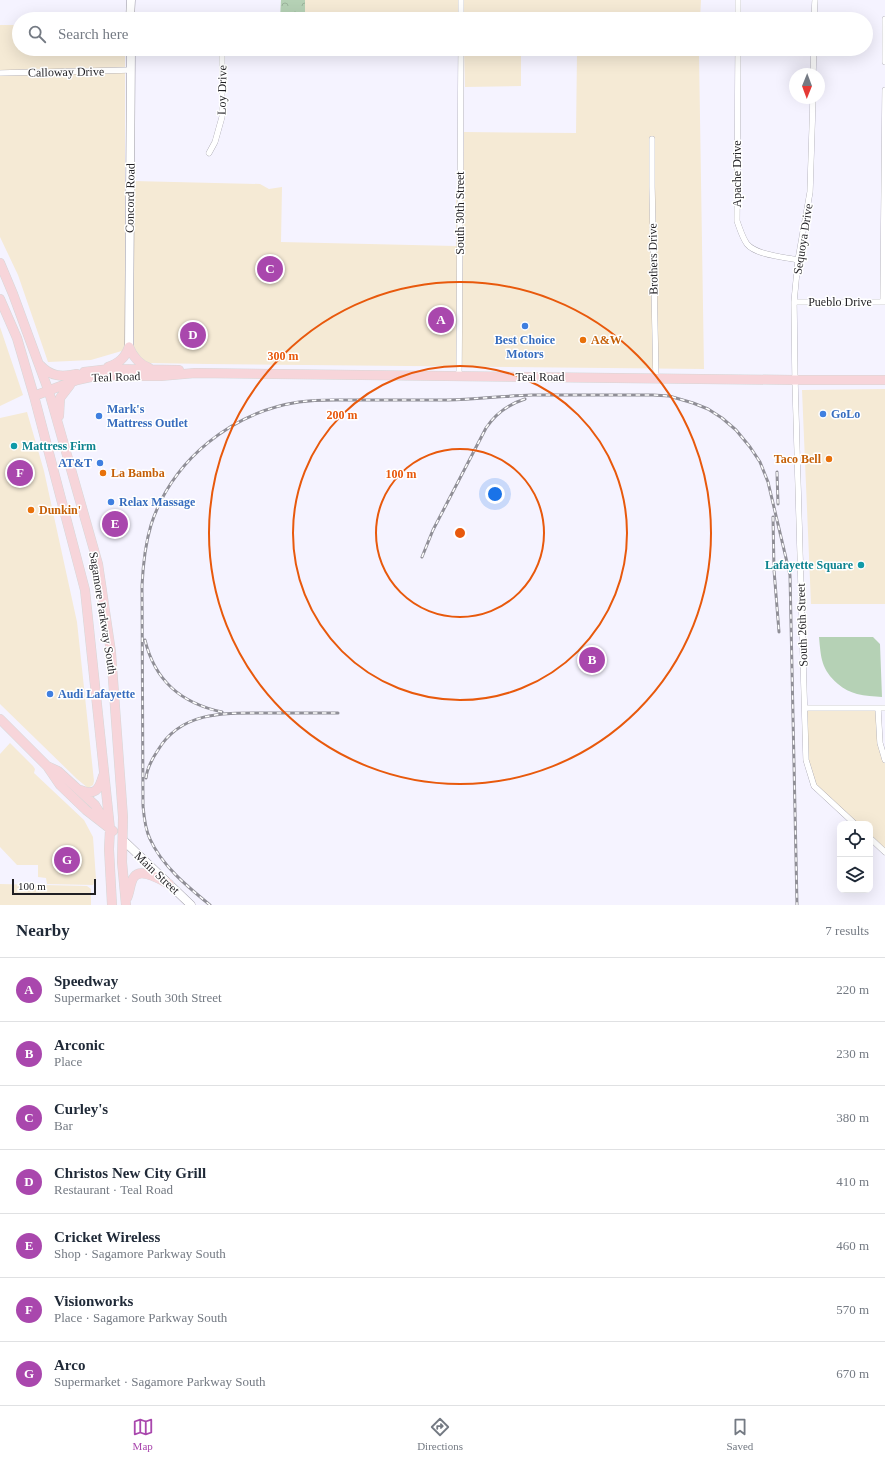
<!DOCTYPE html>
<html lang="en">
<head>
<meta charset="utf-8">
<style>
  :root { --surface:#fff; --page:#f6f6f7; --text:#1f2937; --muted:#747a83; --line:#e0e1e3; --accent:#a947ad }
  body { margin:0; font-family:Georgia,serif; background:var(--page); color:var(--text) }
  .controls { position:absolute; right:12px; bottom:12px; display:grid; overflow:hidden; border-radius:8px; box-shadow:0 4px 16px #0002 }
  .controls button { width:36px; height:36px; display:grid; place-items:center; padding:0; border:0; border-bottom:1px solid var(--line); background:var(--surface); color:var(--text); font:20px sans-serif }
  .compass { position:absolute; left:789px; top:68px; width:36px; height:36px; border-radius:50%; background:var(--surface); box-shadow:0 4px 16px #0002; rotate:181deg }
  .scale { position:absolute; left:12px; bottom:10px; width:84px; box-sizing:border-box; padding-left:4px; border:2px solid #201f23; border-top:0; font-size:11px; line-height:14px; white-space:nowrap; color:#201f23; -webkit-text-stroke:3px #fff; paint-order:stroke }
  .you { position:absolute; left:495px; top:494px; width:14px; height:14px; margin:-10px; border:3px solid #fff; border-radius:50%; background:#1a73e8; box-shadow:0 0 0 6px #1a73e833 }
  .badge { display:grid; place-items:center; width:26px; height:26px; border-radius:50%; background:var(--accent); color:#fff; font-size:13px; font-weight:700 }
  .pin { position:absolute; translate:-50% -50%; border:2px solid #fff; box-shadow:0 1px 4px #0006 }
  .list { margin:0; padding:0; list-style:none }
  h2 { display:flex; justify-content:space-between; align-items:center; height:52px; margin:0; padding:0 16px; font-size:17px }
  h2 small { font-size:13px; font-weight:400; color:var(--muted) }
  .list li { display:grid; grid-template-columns:26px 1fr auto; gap:12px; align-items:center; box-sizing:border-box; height:64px; padding:0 16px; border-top:1px solid var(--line) }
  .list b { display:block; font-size:15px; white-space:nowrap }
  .list p { margin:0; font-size:13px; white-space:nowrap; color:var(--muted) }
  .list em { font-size:13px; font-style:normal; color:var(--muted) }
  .icon { flex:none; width:22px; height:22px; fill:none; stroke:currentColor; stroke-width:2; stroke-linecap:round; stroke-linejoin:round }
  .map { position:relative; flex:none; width:885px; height:905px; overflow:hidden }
  .search { position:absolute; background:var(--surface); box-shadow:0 4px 16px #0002; left:12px; right:12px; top:12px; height:44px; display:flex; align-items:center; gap:10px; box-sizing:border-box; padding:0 14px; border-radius:22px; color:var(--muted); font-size:15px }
  .sheet { height:500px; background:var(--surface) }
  nav { display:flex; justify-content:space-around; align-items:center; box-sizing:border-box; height:56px; border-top:1px solid var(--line); background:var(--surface); font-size:11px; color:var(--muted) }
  nav a { display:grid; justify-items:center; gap:2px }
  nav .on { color:var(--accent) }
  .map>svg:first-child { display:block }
  .commercial { fill:#f5ead5 }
  .forest { fill:url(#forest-crowns) }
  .pitch { fill:#b5d1b5 }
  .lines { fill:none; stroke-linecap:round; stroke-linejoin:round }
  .street-casing { stroke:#9a98a3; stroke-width:6 }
  .secondary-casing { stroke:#9a98a3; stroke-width:9 }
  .primary-casing { stroke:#d7d7d7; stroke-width:10 }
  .street { stroke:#fff; stroke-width:5.5 }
  .secondary { stroke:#fff; stroke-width:8 }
  .primary { stroke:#f7d5da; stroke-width:9 }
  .rail-casing { stroke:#908f97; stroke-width:3 }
  .rail { stroke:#fff; stroke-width:1.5; stroke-dasharray:4.5; stroke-linecap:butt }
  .ring { fill:none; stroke:#e8590c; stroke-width:2 }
  .shop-dot { fill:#3f7fe0; stroke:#fff; stroke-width:1.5 }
  .food-dot { fill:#e8710a; stroke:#fff; stroke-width:1.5 }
  .culture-dot { fill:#0f9aa8; stroke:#fff; stroke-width:1.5 }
  .labels { text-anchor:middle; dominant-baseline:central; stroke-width:3; stroke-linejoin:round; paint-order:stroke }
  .street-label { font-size:12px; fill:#201f23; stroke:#fff }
  .shop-label { font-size:12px; font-weight:bold; fill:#366cbe; stroke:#fff; text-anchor:start }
  .food-label { font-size:12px; font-weight:bold; fill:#c56008; stroke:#fff; text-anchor:start }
  .culture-label { font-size:12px; font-weight:bold; fill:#0d838f; stroke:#fff; text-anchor:start }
  .centre { fill:#e8590c; stroke:#fff; stroke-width:2 }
  .ring-label { font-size:12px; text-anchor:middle; font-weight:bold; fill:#e8590c; stroke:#fff; stroke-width:3; stroke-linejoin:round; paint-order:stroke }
</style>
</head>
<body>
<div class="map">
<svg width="885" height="905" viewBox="0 0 885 905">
  <defs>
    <pattern id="forest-crowns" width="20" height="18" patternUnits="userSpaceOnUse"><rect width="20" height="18" fill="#b5d1b5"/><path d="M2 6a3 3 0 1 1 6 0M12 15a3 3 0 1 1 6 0" fill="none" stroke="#9bb39b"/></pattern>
  </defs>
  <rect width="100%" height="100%" fill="#f5f3ff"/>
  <path class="commercial" d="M305,0h396l-1,19h-395z
    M0,25h19v24h106v301l-34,10 -43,2 -30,-87 -18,-38z
    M464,49h57v37l-56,1z
    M577,53l122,1 5,315 -496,-5 -59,-1 -11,-4 -4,-11 -1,-167 127,3 9,5 13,-2 -1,55 175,4v-51h7l1,-63 112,1z
    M0,327l23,68 -23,11z
    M885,389v215h-74l-9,-214z
    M27,412l17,59 33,151 17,159 -1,4 -5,3 -11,-9 -77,-75v-286z
    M805,708h73l7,52v92l-15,-14v-14h-15l-36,-32 -10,-19z
    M10,743l23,23 2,3 -1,4 50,47 9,17 3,42 -3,6 -46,-1 -1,-6 -8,-1v-12h-21l-17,-18v-93z
    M0,884l87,2 4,3v16h-91z"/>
  <path class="forest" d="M281,0h24v19h-25z"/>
  <path class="pitch" d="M819,637h54l7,7 2,53c-8,-1 -17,-1 -25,-3 -7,-2 -13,-5 -19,-10 -17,-15 -17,-26 -19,-47z"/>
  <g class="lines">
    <g class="street-casing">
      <path id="street" d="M461,19v-19
        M738,19v-19
        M814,19l1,-19
        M885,19v43
        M738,49l-1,172c3,8 5,16 10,23 9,11 37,13 51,16
        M0,73l131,-3
        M813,74l1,-25
        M813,98l-3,94 -12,68 -4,42 1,78 11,380 8,26 41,38
        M652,139v48l4,191
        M209,153l6,-11 7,-25v-68
        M794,302h91
        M883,302l2,-212
        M459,376l2,-327
        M805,708h80
        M878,708l2,35 5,17
        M870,838l15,14"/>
    </g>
    <g class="secondary-casing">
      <path id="secondary" d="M130,19l1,-19
        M129,347l2,-298
        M123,840l68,65"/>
    </g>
    <g class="primary-casing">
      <path id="primary" d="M0,263l13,31 36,98 49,172 13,88 12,165 -1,45 4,43
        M0,299l17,39 17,58 51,194 25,239 -1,20 3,56
        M129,347c4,10 10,17 20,21
        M40,365c11,12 22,12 37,9
        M108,367c11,-4 17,-9 21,-20
        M84,372l26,-3 69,1
        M34,396l43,-16 18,-4h66l34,-3 600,7h90
        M59,416l1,-18 10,-13
        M0,719l47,47 13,19 26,25 27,21
        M47,766l11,5 37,34 11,18
        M80,790c15,6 19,0 23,-14
        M127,898c3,-6 3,-16 7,-21 7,-10 27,3 35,7"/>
    </g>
    <use href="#street" class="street"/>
    <use href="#secondary" class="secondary"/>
    <use href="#primary" class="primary"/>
    <g class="rail-casing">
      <path id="rail" d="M777,472l1,32
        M773,517l1,53 5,62
        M422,557l11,-27 53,-102c10,-15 23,-24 39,-29
        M145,640c10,41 36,63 77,72
        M146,778c1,-10 6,-19 12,-28 24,-40 69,-37 110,-37 23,0 47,0 70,0
        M210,905c-22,-18 -48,-39 -60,-66 -5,-10 -6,-22 -7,-33l-1,-220c1,-21 3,-41 9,-61 21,-65 81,-113 148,-123 18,-3 37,-2 56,-2 31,0 62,0 93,0 28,-1 56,-4 84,-5 40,0 80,0 121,0l16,1 24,7 15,6 14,9 14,12 14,17 10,15 8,20 22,93 7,330"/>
    </g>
    <use href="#rail" class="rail"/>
  </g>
  <g class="ring">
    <circle cx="460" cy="533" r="84"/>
    <circle cx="460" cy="533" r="167"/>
    <circle cx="460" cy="533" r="251"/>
  </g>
  <g class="shop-dot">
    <circle cx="525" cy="326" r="4"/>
    <circle cx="823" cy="414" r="4"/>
    <circle cx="99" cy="416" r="4"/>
    <circle cx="100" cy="463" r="4"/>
    <circle cx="111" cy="502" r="4"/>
    <circle cx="50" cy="694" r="4"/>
  </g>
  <g class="food-dot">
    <circle cx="583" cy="340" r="4"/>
    <circle cx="829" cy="459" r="4"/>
    <circle cx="103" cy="473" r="4"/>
    <circle cx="31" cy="510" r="4"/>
  </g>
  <g class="culture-dot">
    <circle cx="14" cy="446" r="4"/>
    <circle cx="861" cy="565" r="4"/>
  </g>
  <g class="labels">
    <g class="street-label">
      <text transform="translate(66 72) rotate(-1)">Calloway Drive</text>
      <text transform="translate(222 90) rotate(-89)">Loy Drive</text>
      <text transform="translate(737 174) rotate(-90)">Apache Drive</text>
      <text transform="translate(130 198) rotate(-89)">Concord Road</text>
      <text transform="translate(460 213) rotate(-90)">South 30th Street</text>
      <text transform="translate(803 239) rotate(-81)">Sequoya Drive</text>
      <text transform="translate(653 259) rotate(-91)">Brothers Drive</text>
      <text x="840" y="302">Pueblo Drive</text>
      <text transform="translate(116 377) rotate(-2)">Teal Road</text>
      <text x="540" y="377">Teal Road</text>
      <text transform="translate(103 613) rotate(81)">Sagamore Parkway South</text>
      <text transform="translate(802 625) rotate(-92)">South 26th Street</text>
      <text transform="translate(157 873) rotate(43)">Main Street</text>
    </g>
    <g class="shop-label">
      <text x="525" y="340" text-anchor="middle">Best Choice<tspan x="525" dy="14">Motors</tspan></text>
      <text x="107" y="409">Mark's<tspan x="107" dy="14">Mattress Outlet</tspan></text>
      <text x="831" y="414">GoLo</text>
      <text x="92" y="463" text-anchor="end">AT&amp;T</text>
      <text x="119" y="502">Relax Massage</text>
      <text x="58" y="694">Audi Lafayette</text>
    </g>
    <g class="food-label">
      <text x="591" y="340">A&amp;W</text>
      <text x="821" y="459" text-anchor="end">Taco Bell</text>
      <text x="111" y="473">La Bamba</text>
      <text x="39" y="510">Dunkin'</text>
    </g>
    <g class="culture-label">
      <text x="22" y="446">Mattress Firm</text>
      <text x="853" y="565" text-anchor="end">Lafayette Square</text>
    </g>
  </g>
  <circle cx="460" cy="533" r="6" class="centre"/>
  <g class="ring-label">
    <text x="283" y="360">300 m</text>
    <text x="342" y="419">200 m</text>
    <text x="401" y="478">100 m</text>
  </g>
</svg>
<div class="controls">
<button><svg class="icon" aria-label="locate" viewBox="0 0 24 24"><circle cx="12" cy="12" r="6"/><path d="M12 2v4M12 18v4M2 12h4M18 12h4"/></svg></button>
<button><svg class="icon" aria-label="layers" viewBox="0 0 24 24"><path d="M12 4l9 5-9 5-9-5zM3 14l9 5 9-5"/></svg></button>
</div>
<svg class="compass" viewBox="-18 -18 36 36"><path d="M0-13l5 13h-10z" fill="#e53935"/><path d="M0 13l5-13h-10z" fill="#747a83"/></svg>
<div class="scale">100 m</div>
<div class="you"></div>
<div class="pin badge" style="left:441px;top:320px">A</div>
<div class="pin badge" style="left:592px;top:660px">B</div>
<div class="pin badge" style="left:270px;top:269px">C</div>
<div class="pin badge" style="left:193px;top:335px">D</div>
<div class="pin badge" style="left:115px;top:524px">E</div>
<div class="pin badge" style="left:20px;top:473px">F</div>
<div class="pin badge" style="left:67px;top:860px">G</div>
<div class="search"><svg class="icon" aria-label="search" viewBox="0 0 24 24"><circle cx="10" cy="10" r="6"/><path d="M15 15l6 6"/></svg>Search here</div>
</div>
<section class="sheet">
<h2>Nearby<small>7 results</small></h2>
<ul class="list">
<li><span class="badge">A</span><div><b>Speedway</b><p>Supermarket · South 30th Street</p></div><em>220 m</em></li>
<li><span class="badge">B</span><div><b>Arconic</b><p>Place</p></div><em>230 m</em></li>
<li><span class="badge">C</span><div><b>Curley's</b><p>Bar</p></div><em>380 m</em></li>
<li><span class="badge">D</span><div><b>Christos New City Grill</b><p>Restaurant · Teal Road</p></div><em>410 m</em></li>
<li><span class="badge">E</span><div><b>Cricket Wireless</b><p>Shop · Sagamore Parkway South</p></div><em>460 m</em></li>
<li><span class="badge">F</span><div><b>Visionworks</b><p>Place · Sagamore Parkway South</p></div><em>570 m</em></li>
<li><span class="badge">G</span><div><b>Arco</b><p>Supermarket · Sagamore Parkway South</p></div><em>670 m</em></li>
</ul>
</section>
<nav>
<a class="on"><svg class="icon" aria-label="map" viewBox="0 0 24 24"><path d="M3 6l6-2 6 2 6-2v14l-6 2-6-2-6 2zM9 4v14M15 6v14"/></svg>Map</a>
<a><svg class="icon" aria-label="directions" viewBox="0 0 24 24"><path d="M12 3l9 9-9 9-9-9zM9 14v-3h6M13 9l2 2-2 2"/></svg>Directions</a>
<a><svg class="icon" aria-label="saved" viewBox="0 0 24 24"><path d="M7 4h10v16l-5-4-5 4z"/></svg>Saved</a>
</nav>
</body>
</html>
